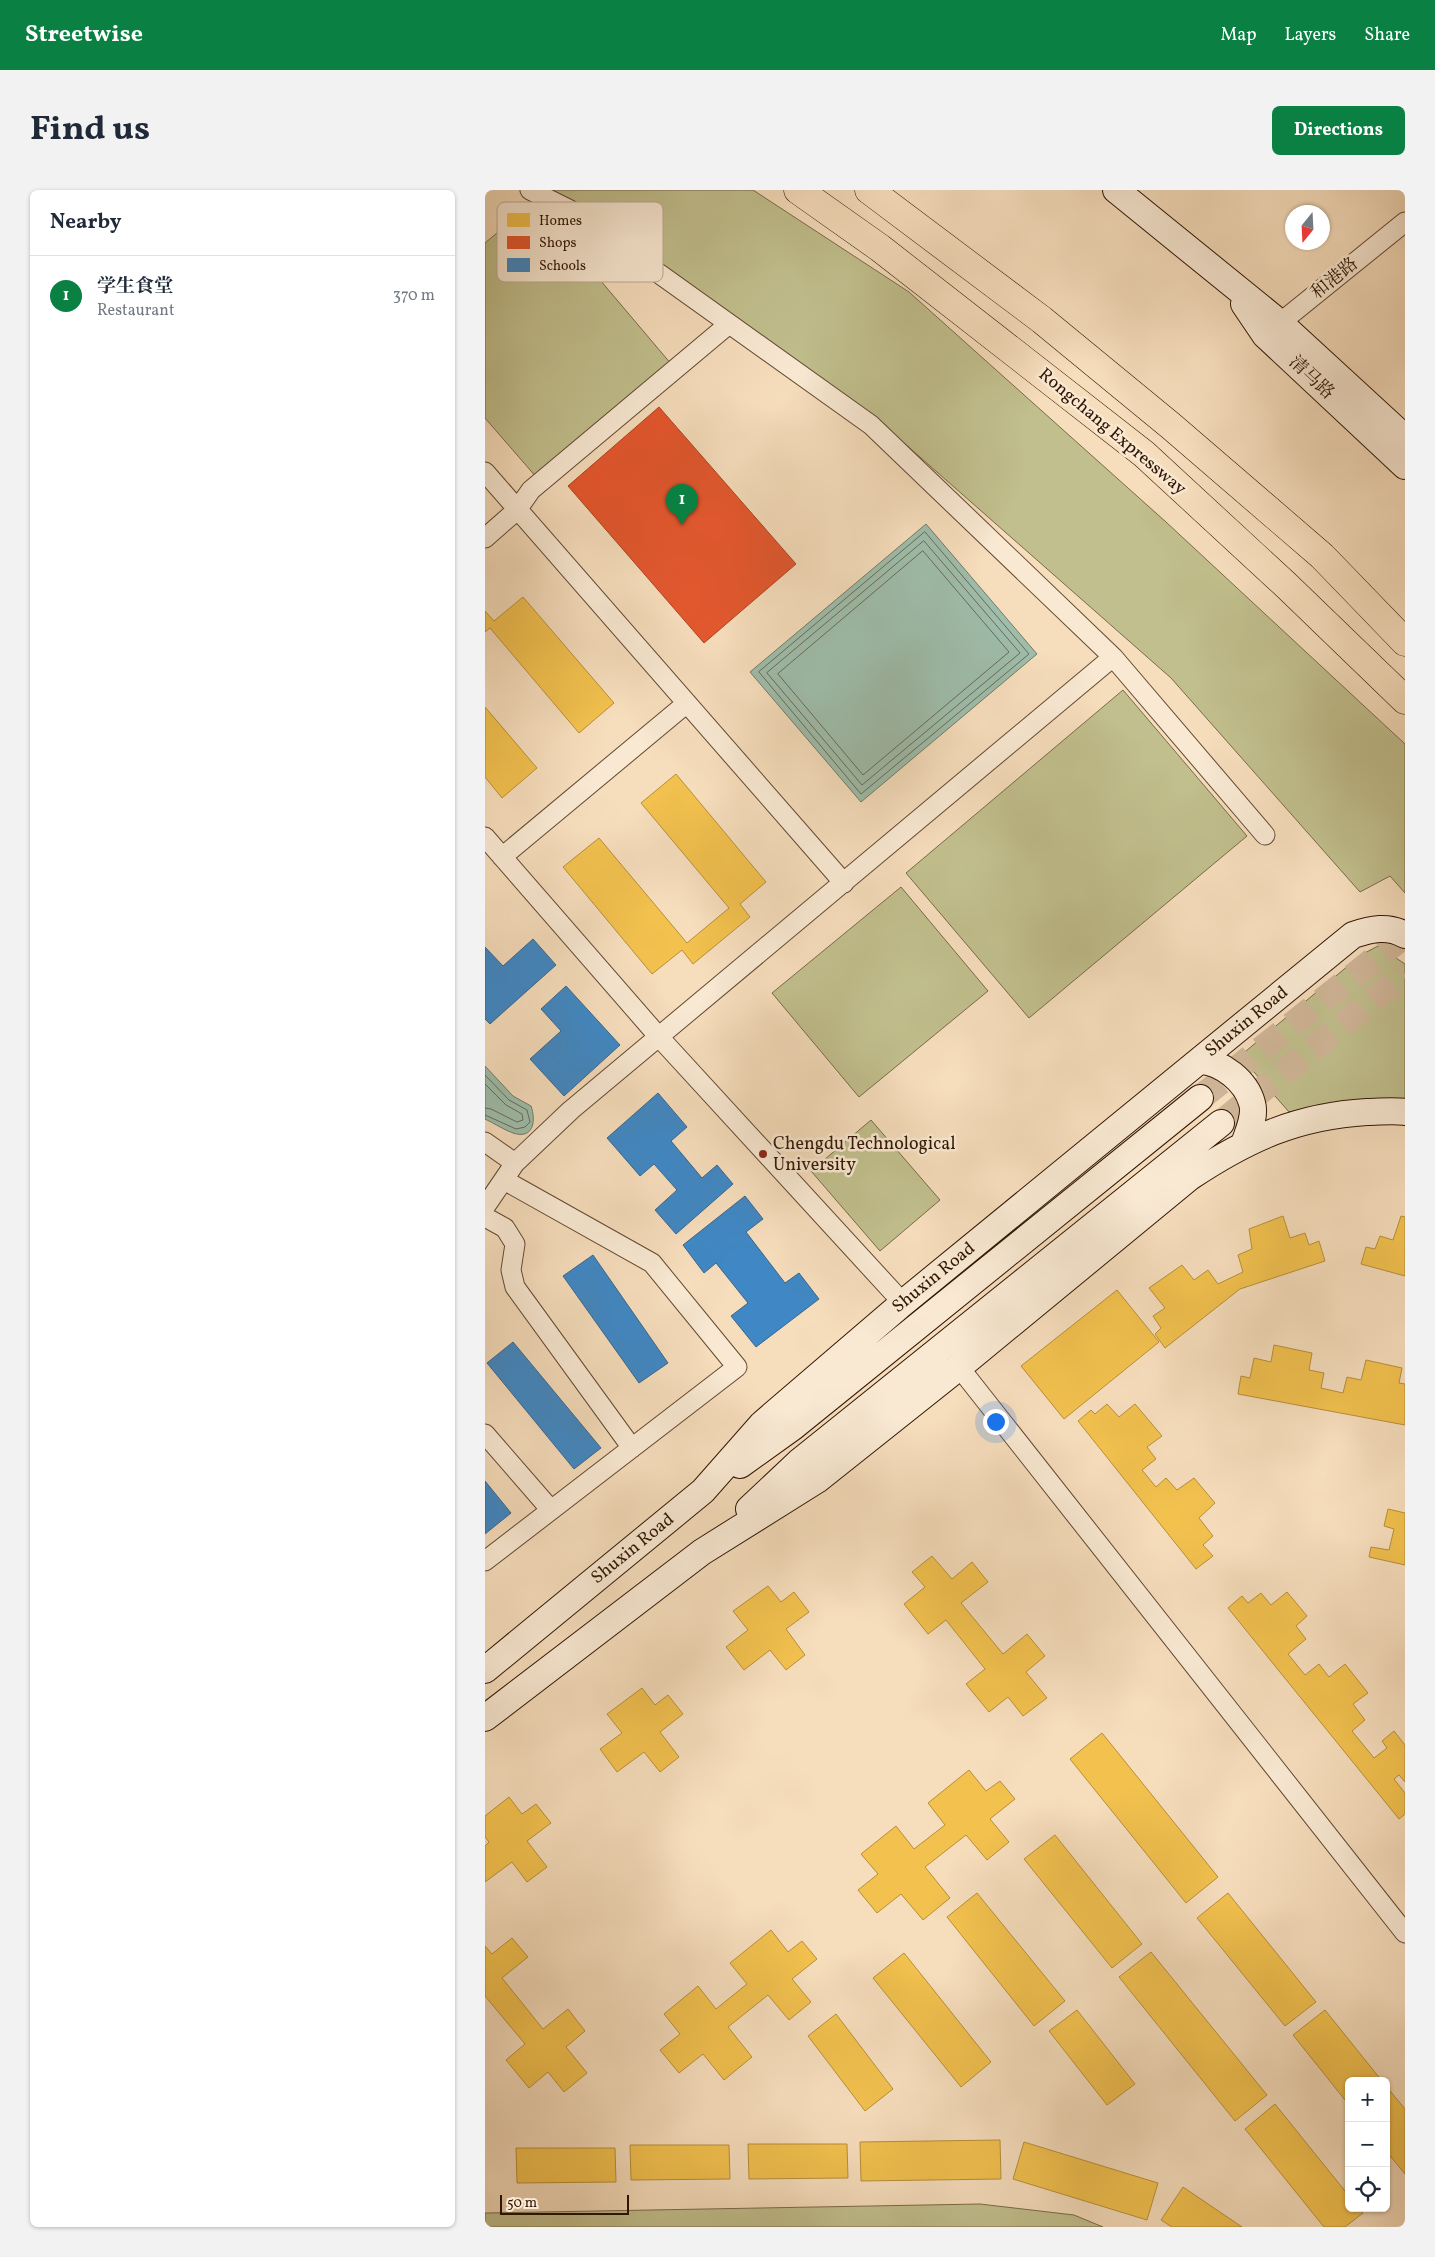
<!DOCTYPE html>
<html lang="en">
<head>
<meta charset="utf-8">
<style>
  :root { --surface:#fff; --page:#f2f2f3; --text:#1f2937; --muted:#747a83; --line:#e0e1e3; --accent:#0b8043 }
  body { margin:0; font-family:Vollkorn,"Noto Serif SC",serif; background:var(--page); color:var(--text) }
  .controls { position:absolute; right:15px; bottom:15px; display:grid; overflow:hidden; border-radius:8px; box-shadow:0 1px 4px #0004 }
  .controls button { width:45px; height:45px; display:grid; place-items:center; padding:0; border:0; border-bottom:1px solid var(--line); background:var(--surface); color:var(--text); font:25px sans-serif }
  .compass { position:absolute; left:800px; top:15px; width:45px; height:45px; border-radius:50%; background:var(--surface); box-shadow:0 1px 4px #0004; rotate:198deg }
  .scale { position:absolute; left:15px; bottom:12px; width:129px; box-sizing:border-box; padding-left:5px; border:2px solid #311603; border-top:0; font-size:14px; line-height:18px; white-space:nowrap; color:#311603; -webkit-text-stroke:4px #f9e9d3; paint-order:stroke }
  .you { position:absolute; left:510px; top:1231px; width:18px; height:18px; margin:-12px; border:4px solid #fff; border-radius:50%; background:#1a73e8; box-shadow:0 0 0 8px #1a73e833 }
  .badge { display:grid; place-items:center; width:32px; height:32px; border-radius:50%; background:var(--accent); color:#fff; font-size:16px; font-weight:700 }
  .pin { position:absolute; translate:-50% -41px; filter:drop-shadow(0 1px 2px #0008) }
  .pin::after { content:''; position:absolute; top:26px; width:18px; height:15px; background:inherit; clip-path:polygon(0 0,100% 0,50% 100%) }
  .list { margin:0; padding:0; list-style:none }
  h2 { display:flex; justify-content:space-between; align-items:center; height:65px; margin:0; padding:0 20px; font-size:21px }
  h2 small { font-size:16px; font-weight:400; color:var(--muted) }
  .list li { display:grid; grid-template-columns:32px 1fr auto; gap:15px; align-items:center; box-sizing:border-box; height:80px; padding:0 20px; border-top:1px solid var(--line) }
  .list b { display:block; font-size:19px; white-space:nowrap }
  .list p { margin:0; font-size:16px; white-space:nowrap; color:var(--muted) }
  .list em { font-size:16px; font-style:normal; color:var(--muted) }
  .icon { flex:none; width:28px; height:28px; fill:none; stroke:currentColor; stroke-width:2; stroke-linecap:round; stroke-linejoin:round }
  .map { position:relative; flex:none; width:920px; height:2037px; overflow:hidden; border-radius:8px }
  header { display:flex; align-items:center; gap:30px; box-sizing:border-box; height:70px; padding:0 25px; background:var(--accent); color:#fff }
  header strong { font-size:24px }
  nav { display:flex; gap:28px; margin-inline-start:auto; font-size:18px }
  .intro { display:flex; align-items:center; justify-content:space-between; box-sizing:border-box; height:120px; padding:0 30px }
  h1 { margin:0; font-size:35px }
  .button { padding:12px 22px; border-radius:8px; background:var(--accent); color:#fff; font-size:18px; font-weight:700 }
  main { display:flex; gap:30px; padding:0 30px }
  aside { flex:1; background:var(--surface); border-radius:8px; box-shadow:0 1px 4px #0004 }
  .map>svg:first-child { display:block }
  .green { fill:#c1bf8d; stroke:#796a48 }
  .water { fill:#9ebdab; stroke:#727a68 }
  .homes { fill:#f2c14e; stroke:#b88e38 }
  .shops { fill:#e4572e; stroke:#ae4421 }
  .schools { fill:#3f88c5; stroke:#3b668b }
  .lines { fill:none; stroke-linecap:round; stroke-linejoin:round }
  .shore { stroke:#686a57; stroke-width:1 }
  .secondary-tunnel { stroke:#cfb597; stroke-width:26; stroke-dasharray:26 13; stroke-linecap:butt }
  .street-casing { stroke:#624831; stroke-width:21 }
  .secondary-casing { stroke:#311603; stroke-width:28 }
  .highway-casing { stroke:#311603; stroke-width:29 }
  .street { stroke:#f9e9d3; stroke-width:19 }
  .secondary { stroke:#f9e9d3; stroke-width:26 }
  .highway { stroke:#f6ddbc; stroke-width:28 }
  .poi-dot { fill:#8f2418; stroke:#f9e9d3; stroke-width:2 }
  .labels { text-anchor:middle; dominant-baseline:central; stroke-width:5; stroke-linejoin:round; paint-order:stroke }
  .street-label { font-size:18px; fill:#311603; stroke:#f9e9d3 }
  .poi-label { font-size:18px; fill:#311603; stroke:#f9e9d3; text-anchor:start }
  .key { fill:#f9e9d3; stroke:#bdaa95; stroke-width:1 }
  .key-label { font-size:14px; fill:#311603 }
</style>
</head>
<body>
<header>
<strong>Streetwise</strong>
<nav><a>Map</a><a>Layers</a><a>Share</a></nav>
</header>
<div class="intro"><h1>Find us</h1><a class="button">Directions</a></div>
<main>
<aside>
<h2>Nearby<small></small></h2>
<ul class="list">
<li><span class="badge">1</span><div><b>学生食堂</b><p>Restaurant</p></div><em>370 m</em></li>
</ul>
</aside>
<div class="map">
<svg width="920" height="2037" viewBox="0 0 920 2037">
  <rect width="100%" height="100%" fill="#f6ddbc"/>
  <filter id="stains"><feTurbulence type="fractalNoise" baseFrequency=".004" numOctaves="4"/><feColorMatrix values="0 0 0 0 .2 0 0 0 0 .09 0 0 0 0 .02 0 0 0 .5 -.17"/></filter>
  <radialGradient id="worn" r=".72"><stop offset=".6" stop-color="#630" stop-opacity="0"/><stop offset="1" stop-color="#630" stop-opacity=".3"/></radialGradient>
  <path class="green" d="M68,0h200l156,102 257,230 239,222v149l-15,-17 -30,16 -189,-214 -292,-257 -302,-218z
    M49,12l138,163 -135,113 -52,-60v-175z
    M638,500l124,146 -218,182 -123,-145z
    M416,697l87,104 -129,106 -87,-104z
    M893,756l27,18v138h-60l-56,10 -49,-56 121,-101z
    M386,930l69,80 -60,51 -69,-80z
    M495,2014l94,11 29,12h-618v-14h2z"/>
  <path class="water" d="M441,334l111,130 -176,148 -111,-130z
    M0,876l28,30 18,10c5,14 3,34 -18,27 -9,-3 -19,-10 -28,-14z"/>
  <path class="homes" d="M38,407l91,106 -35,30 -89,-105 -5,4v-21l9,10z
    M0,517l52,61 -35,30 -17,-21z
    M191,584l90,108 -26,22 10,13 -57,47 -11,-14 -30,24 -89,-107 36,-29 88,105 42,-35 -88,-105z
    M798,1026l7,22 15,-5 4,12 10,-4 6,20 -85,28 -75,59 -10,-14 6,-6 -8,-12 12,-8 -16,-20 33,-23 12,15 14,-10 10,14 25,-12 -5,-17 14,-6 -3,-20z
    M916,1026l4,1v59l-44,-12 5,-17 9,2 5,-13 13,4z
    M632,1100l42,52 -95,77 -43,-53z
    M789,1155l38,8 -3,17 15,3 -3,15 22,5 4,-16 14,3 5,-20 36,8 -3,15 6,1v41l-167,-31 3,-18 9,2 4,-20 17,4z
    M622,1214l12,13 16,-13 27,32 -15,11 9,12 -14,11 14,17 10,-9 11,12 17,-12 21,25 -16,15 14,18 -10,9 10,11 -17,13 -118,-148 13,-11 4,4z
    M903,1319l17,4v52l-36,-8 2,-10 18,3 5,-21 -10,-3z
    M447,1366l20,23 20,-17 16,20 -27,21 42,51 24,-20 18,22 -19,16 21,26 -24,18 -15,-19 -19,15 -23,-28 19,-15 -39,-49 -18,14 -24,-30 21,-17 -13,-15z
    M283,1396l13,16 13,-10 15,20 -23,17 19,26 -19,15 -16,-20 -26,20 -18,-23 22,-17 -15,-19z
    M802,1402l20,24 -11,10 10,13 -18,15 17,21 14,-11 10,13 16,-13 23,29 -15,11 12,16 -13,11 22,27 13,-10 -5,-7 12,-10 11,14v37l-6,-7 -5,4 11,14v21l-6,5 -171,-211 14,-12 6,7 13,-10 10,12z
    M157,1498l13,17 13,-10 15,19 -23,18 19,25 -19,15 -16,-20 -27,20 -17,-23 22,-16 -15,-19z
    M617,1543l116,144 -32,26 -116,-144z
    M484,1580l17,21 14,-10 15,18 -25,20 19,23 -22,18 -21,-25 -41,32 25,31 -27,22 -22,-26 -24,19 -19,-23 20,-16 -17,-20 35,-28 18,23 31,-24 -17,-22z
    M24,1607l13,17 14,-10 15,19 -24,18 20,26 -20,15 -15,-20 -27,20v-36l4,-4 -4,-5v-21z
    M570,1645l87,109 -30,24 -88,-109z
    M492,1703l88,108 -31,25 -87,-109z
    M743,1703l88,109 -31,24 -88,-108z
    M286,1740l17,22 14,-11 15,18 -25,20 19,23 -22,18 -21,-25 -40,32 24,30 -28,23 -21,-26 -24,19 -19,-23 20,-16 -16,-20 34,-28 18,23 31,-25 -17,-21z
    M27,1748l16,19 -26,21 41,51 25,-20 17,22 -19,16 21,26 -23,19 -16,-20 -19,16 -23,-28 19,-16 -40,-48v-50l7,8z
    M666,1762l116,143 -32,26 -116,-144z
    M419,1763l87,109 -30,25 -88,-109z
    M592,1820l58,74 -28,21 -58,-74z
    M840,1820l57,71h-33v24l-56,-70z
    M351,1824l57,75 -28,22 -57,-75z
    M901,1896l19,23v65l-19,-23z
    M790,1914l74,92v12h10l4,5 -18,14h-21l-79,-98z
    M515,1950l1,39 -140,2 -1,-39z
    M539,1952l134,41 -11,37 -134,-41z
    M263,1954h99l1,34 -99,1z
    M145,1955h99l1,34 -99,1z
    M31,1958h99l1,34 -99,1z
    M698,1997l59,40h-70l-11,-7z"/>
  <path class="shops" d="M174,217l137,157 -92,79 -136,-157z"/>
  <path class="schools" d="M48,749l23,26 -66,59 -5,-5v-72l18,19z
    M81,796l54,59 -56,51 -34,-37 31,-28 -20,-22z
    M173,903l29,34 -16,14 31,37 15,-13 16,19 -57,50 -21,-24 22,-20 -23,-26 -14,12 -33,-38z
    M260,1006l18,23 -17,13 39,51 14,-10 20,26 -63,48 -25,-31 17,-13 -32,-40 -12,10 -21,-28z
    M108,1065l75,108 -29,20 -76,-107z
    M28,1152l88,106 -27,21 -87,-106z
    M0,1291l26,32 -26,21z"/>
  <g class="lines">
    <path class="shore" d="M440,342l104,122 -168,140 -102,-122z
      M439,351l96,112 -158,132 -95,-112z
      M438,361l86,101 -146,123 -85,-101z
      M0,885l24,25 18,10 3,12 -5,5 -9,2 -31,-14
      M0,894l21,21 16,9 1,6 -6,2 -26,-13 -6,-1"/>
    <path class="secondary-tunnel" d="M715,908l205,-163
      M736,933l184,-149"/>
    <g class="street-casing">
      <path id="street" d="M45,0l40,20 301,215 242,232 152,178
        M785,141l135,-109
        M0,282l359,411
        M0,348l32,-28 14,-20 198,-166
        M0,647l174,200 244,266
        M17,667l185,-154
        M0,952l30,21
        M0,1017l30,-44 56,-53 542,-453
        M0,1027l20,11 10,16 -4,26 4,17 117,161
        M474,1177l446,566
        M0,1244l66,76
        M0,1371l252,-194 -85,-104 -148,-83"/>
    </g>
    <g class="secondary-casing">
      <path id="secondary" d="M631,0l164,133 125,115
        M759,114l21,31 140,131
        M715,871c22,1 46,20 52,42 4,13 -4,29 -8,41
        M255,1275l53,-38 407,-329
        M264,1319l50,-47 422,-339
        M0,1480l218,-179 59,-67 141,-121 450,-368c18,-6 35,-10 52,0
        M0,1528l217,-166 115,-72 142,-113 231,-190c57,-38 107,-61 177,-65 12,0 26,-2 38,0"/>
    </g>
    <g class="highway-casing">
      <path id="highway" d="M313,0l82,58 264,206 143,132 118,114
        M384,0l173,130 129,106 151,130 83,86"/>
    </g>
    <use href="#street" class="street"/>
    <use href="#secondary" class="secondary"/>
    <use href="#highway" class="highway"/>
  </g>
  <circle class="poi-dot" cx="278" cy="964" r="5"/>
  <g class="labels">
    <g class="street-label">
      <text transform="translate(850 89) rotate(-39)">和港路</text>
      <text transform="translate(826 188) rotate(43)">清马路</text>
      <text transform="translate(627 242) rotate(40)">Rongchang Expressway</text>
      <text transform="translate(762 832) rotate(-39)">Shuxin Road</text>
      <text transform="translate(449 1088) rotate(-39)">Shuxin Road</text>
      <text transform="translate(148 1359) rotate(-39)">Shuxin Road</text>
    </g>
    <g class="poi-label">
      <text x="288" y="954">Chengdu Technological<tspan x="288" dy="21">University</tspan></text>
    </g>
  </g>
  <rect x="12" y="12" width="166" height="80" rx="8" class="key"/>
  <rect x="22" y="23" width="23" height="14" fill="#f2c14e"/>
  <rect x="22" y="46" width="23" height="13" fill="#e4572e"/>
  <rect x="22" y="68" width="23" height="14" fill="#3f88c5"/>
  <g class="key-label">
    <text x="54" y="35">Homes</text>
    <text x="54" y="57">Shops</text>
    <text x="54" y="80">Schools</text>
  </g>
  <rect width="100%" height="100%" filter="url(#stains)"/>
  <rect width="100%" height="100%" fill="url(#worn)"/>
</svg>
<div class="controls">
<button>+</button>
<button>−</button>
<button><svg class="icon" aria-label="locate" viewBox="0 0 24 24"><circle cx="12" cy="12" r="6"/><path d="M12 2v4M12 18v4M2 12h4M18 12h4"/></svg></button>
</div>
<svg class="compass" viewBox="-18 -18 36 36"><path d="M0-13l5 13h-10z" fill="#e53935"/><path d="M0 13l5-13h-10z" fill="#747a83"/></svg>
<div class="scale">50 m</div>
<div class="you"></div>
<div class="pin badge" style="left:197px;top:335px">1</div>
</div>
</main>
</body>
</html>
